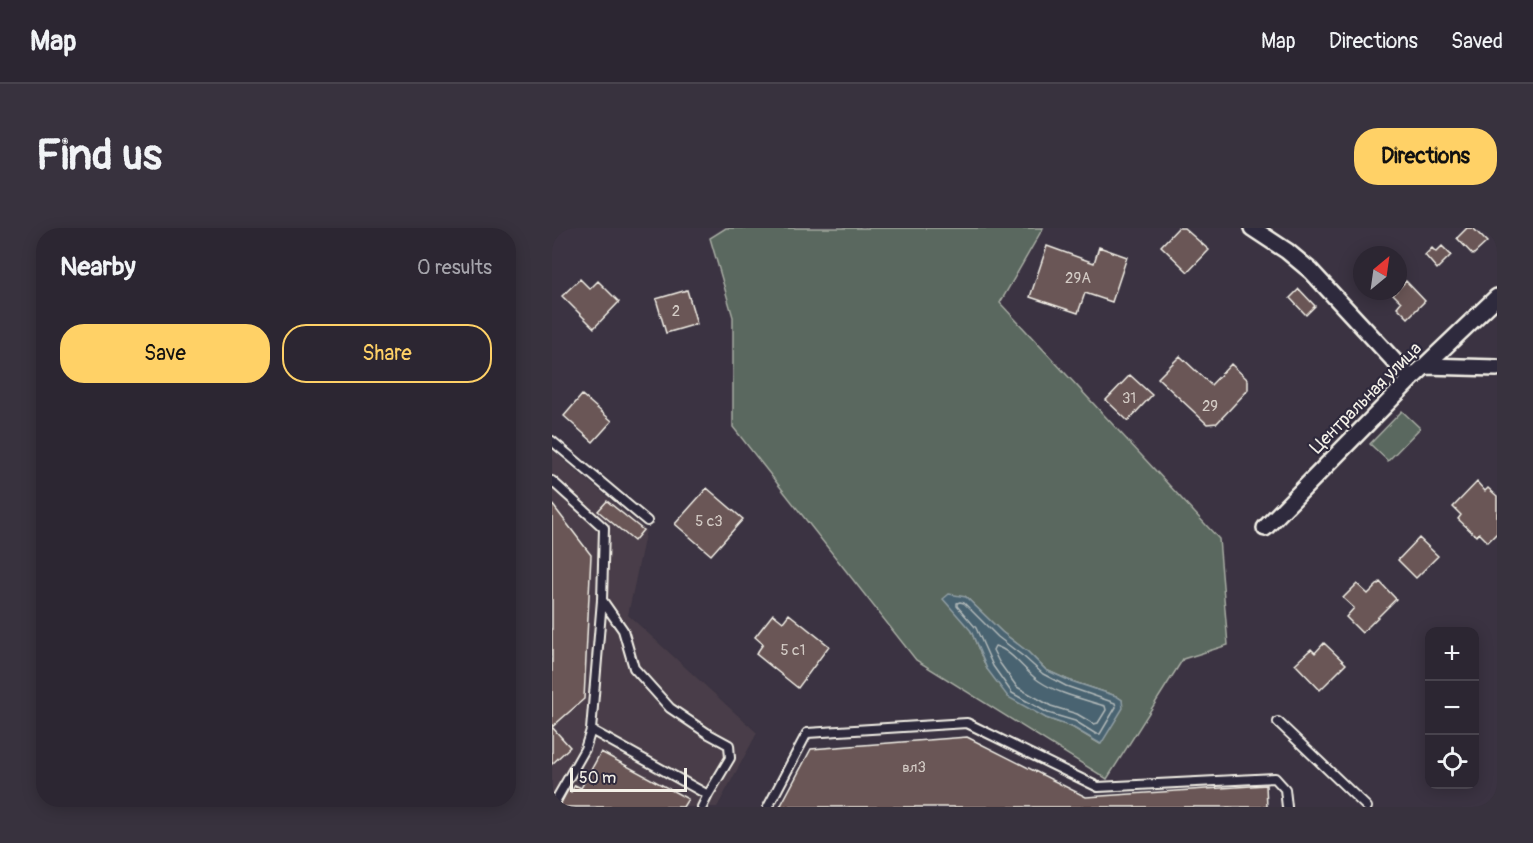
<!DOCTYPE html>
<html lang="en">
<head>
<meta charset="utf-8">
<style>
  :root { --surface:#2c2632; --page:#38323e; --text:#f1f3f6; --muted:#a6a5ac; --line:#48434d; --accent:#ffd166 }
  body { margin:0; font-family:Pangolin,sans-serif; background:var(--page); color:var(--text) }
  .controls { position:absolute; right:18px; bottom:18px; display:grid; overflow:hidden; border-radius:12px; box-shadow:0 3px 15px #0003 }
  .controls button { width:54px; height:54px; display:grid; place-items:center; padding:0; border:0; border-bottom:2px solid var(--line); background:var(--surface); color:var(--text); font:30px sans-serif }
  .compass { position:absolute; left:801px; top:18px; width:54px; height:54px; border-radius:50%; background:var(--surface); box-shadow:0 3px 15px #0003; rotate:29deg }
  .scale { position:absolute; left:18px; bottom:15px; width:117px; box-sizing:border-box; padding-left:6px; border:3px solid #f4f1e8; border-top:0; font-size:16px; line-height:21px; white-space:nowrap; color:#f4f1e8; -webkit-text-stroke:4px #2f2a3d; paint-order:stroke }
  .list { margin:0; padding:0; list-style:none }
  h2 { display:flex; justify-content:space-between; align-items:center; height:78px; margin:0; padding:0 24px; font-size:26px }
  h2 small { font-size:20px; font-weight:400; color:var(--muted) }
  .actions { display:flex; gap:12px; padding:18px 24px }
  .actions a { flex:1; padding:14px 0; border:2px solid var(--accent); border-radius:24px; text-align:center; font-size:21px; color:var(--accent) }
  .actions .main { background:var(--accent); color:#111 }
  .icon { flex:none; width:33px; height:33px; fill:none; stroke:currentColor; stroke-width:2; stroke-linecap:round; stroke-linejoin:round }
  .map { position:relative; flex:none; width:945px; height:579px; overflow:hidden; border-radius:24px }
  header { display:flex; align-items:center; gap:36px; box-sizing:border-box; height:84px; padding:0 30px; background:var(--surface); border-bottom:2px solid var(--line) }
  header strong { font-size:28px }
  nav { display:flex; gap:33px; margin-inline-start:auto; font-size:21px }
  .intro { display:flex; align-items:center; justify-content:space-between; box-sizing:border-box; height:144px; padding:0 36px }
  h1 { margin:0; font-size:42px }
  .button { padding:15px 27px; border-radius:24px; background:var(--accent); color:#111; font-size:21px; font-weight:700 }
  main { display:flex; gap:36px; padding:0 36px }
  aside { flex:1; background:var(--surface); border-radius:24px; box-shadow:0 3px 15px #0003 }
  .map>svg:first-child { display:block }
  .built { fill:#493e48 }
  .green { fill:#5a685e; stroke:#a7aca3; stroke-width:1.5; fill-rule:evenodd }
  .water { fill:#4a6371; stroke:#8e9ca1; stroke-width:1.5 }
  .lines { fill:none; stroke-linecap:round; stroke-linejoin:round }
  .shore { stroke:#b0b8b8; stroke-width:1.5 }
  .building { fill:#6a5757; stroke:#f4f1e8; stroke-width:1.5 }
  .lane-casing { stroke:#f4f1e8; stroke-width:12 }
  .street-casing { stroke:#f4f1e8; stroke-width:20 }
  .lane { stroke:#2f2a3d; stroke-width:8 }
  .street { stroke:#2f2a3d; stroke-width:15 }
  .labels { text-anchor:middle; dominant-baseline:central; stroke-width:4.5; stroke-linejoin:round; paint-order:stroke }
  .number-label { font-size:15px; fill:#d2cac4 }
  .street-label { font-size:18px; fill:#f4f1e8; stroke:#2f2a3d }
</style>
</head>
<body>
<header>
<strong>Map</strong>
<nav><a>Map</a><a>Directions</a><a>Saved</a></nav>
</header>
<div class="intro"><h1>Find us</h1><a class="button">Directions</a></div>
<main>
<aside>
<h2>Nearby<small>0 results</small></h2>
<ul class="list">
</ul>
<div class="actions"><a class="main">Save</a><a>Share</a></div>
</aside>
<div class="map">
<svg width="945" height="579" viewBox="0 0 945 579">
  <rect width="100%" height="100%" fill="#3b3342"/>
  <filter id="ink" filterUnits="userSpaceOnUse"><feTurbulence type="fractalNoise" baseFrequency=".0167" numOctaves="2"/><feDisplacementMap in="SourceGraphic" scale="12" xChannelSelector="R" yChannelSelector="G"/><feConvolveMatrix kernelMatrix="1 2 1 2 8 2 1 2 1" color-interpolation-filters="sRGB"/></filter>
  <g filter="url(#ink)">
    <path class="built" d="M0,222l94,80 -18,85 129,118 -40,74h-165z"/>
    <path class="green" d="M174,0h317l-43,75 219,236 9,106 -45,14 -76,120 -191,-119 -183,-233v-110l-23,-79zM414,369l36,35 26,20 18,18 22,10 48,16 6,4v8l-22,36 -28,-17 -26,-9 -59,-49 -16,-38z
      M850,183l18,17 -32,33 -18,-17z"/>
    <path class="water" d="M397,366l17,3 36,35 26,20 18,18 22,10 48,16 6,4 1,8 -22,36 -29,-17 -26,-9 -38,-21 -21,-28 -16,-38 -28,-32z"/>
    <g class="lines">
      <path class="shore" d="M408,374l4,1 34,34 26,20 19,17 23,12 49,17 1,4 -16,27h-4l-21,-13 -27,-8 -36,-20 -19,-27 -17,-38 -19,-22v-3z
        M443,418c18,5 29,25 44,35 19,13 44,18 66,25l1,4 -8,13 -4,1 -17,-10 -26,-8 -34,-19 -18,-25 -6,-12z"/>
    </g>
    <path class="building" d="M626,0h6l25,22 -21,22 -27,-26z
      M915,0h6l14,14 -14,13 -16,-17z
      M495,18l47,17 5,-16 28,10 -15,45 -27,-9 -7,20 -48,-16z
      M890,18l9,9 -14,14 -12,-14 7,-7 4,4z
      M28,51l10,10 8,-8 21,21 -25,26 -32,-32z
      M854,53l19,20 -17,17 -11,-11 4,-5 -8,-8z
      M747,61l16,17 -9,9 -16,-17z
      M135,62l10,34 -31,9 -10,-34z
      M628,128l31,29 20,-21 17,16v10l-31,33 -10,1 -49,-46z
      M578,147l22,20 -24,26 -22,-21z
      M30,167l30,26 -19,21 -29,-26z
      M925,254l8,9 3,-3 9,8v37l-9,9 -9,-9 -3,3 -18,-17 3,-4 -8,-8z
      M155,260l36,31 -32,36 -36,-31z
      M55,273l36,29 -9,11 -36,-30z
      M0,276l39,51 -7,144 -32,28z
      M867,310l19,18 -22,22 -18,-18z
      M828,354l16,17 -34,34 -16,-16 8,-9 -11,-10 14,-14 11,10z
      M221,386l10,8 6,-8 40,32 -31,42 -42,-34 7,-10 -8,-7z
      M772,415l22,21 -26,26 -25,-26 16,-15 4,4z
      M0,499l18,20 -18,17z
      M415,509l119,60 180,-12 1,22h-487l31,-58z
      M49,524l87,47 -5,8h-124l9,-17 3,2 4,-7 6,3z"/>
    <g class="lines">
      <g class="lane-casing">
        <path id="lane" d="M0,213l95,80
          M0,253l52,47 -2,72 -11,130 -6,19 -33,58
          M50,372l21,30 11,38 36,40 37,25 22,12 1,13 -22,37
          M726,494l89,85
          M39,502l117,65 -6,12
          M216,579l39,-74 160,-10 131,64 177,-9 10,11 2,18"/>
      </g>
      <g class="street-casing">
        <path id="street" d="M700,0l35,23 24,20 100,108
          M874,138l71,2
          M713,300l146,-149 86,-82"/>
      </g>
      <use href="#lane" class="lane"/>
      <use href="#street" class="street"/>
    </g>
  </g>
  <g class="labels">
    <g class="number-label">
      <text x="526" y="50">29А</text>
      <text x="124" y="83">2</text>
      <text x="577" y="170">31</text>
      <text x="658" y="178">29</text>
      <text x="157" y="293">5 с3</text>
      <text x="241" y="422">5 с1</text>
      <text x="362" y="539">вл3</text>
    </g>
    <g class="street-label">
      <text transform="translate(814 170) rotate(-45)">Центральная улица</text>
    </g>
  </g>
</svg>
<div class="controls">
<button>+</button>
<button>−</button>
<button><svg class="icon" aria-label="locate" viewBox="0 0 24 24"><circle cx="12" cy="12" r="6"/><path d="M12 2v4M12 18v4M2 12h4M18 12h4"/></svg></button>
</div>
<svg class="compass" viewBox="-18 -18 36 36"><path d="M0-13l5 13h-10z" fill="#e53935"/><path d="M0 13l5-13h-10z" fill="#a6a5ac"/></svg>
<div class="scale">50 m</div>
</div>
</main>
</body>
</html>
